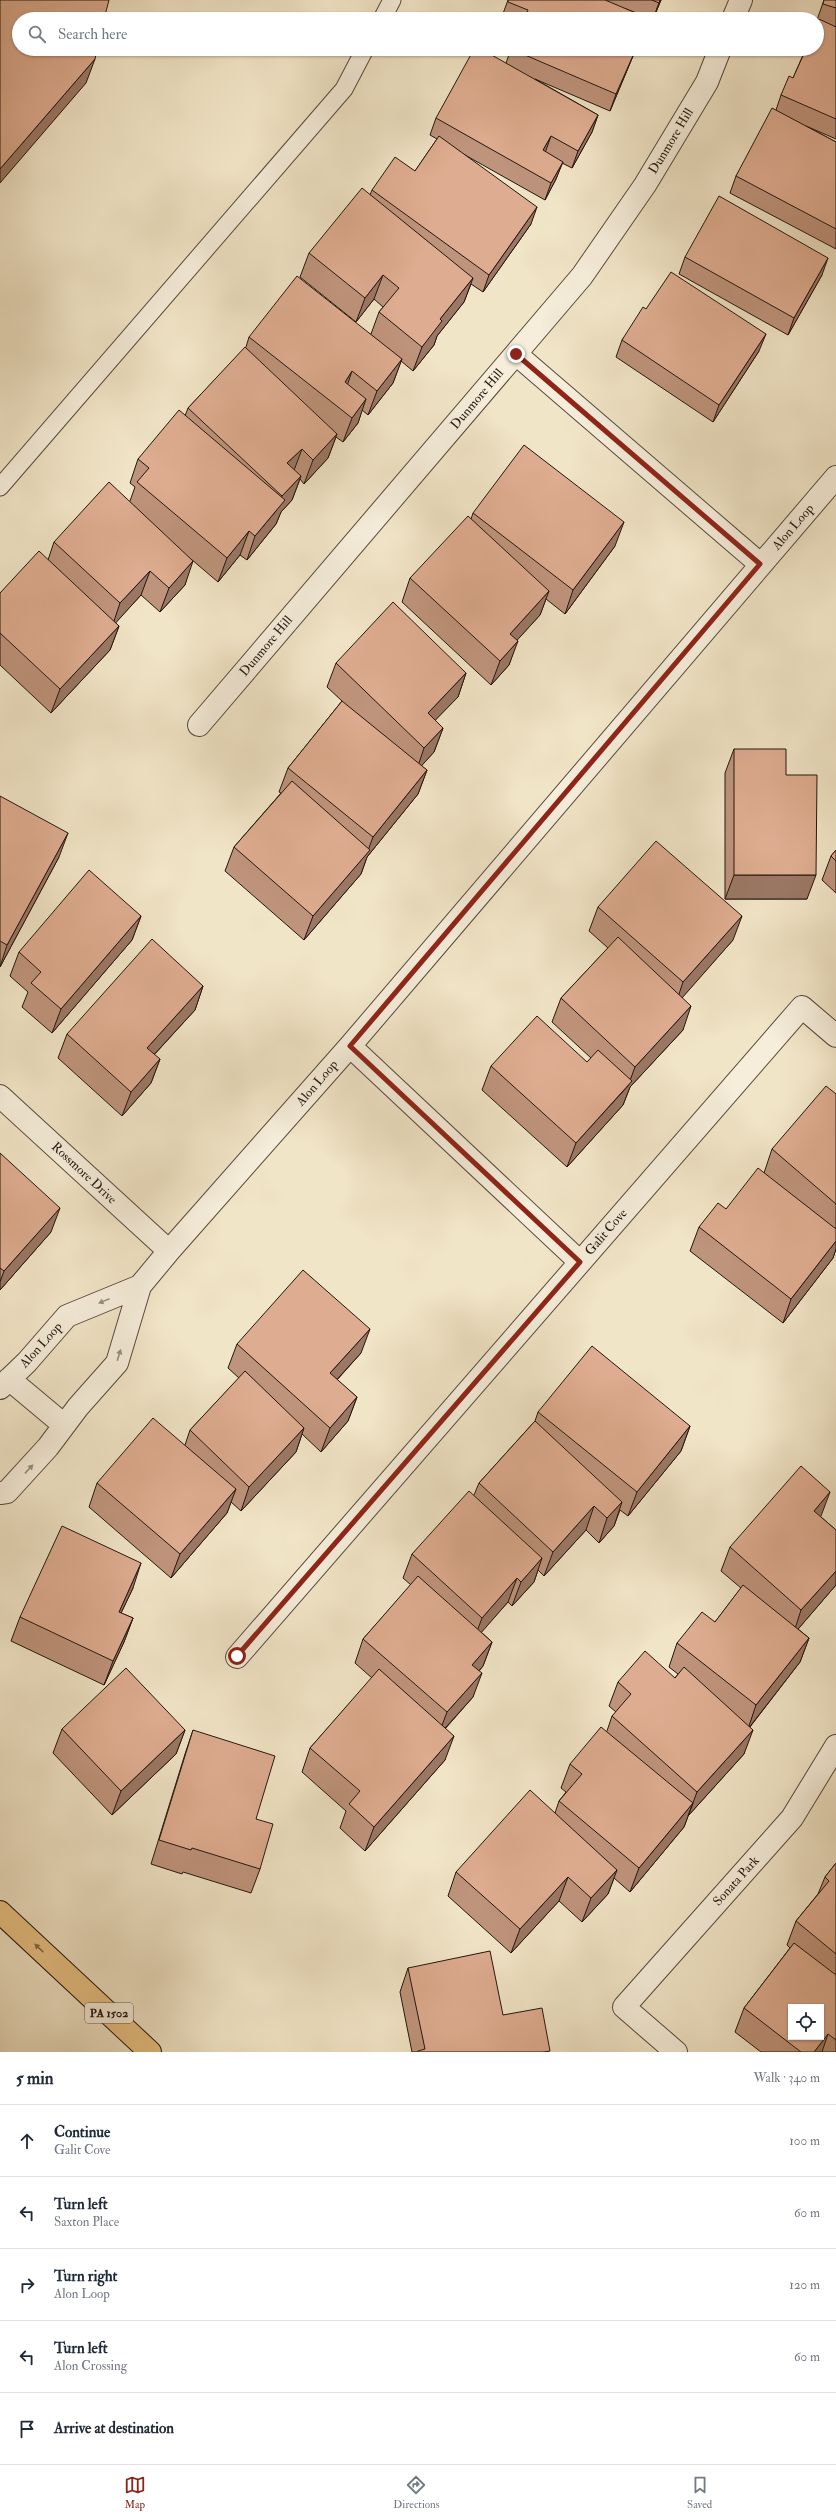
<!DOCTYPE html>
<html lang="en">
<head>
<meta charset="utf-8">
<style>
  :root { --surface:#fff; --page:#f6f6f7; --text:#1f2937; --muted:#747a83; --line:#e0e1e3; --accent:#8f2418 }
  body { margin:0; font-family:"IM FELL Double Pica",serif; background:var(--page); color:var(--text) }
  .controls { position:absolute; right:12px; bottom:12px; display:grid; overflow:hidden; border-radius:0px; box-shadow:0 1px 3px #0004 }
  .controls button { width:36px; height:36px; display:grid; place-items:center; padding:0; border:0; border-bottom:1px solid var(--line); background:var(--surface); color:var(--text); font:20px sans-serif }
  .stop { position:absolute; width:12px; height:12px; margin:-9px; border:3px solid #8f2418; border-radius:50%; background:#fff }
  .stop.end { background:#8f2418; border-color:#fff; box-shadow:0 1px 4px #0008 }
  .list { margin:0; padding:0; list-style:none }
  h2 { display:flex; justify-content:space-between; align-items:center; height:52px; margin:0; padding:0 16px; font-size:17px }
  h2 small { font-size:13px; font-weight:400; color:var(--muted) }
  .list li { display:grid; grid-template-columns:26px 1fr auto; gap:12px; align-items:center; box-sizing:border-box; height:72px; padding:0 16px; border-top:1px solid var(--line) }
  .list b { display:block; font-size:15px; white-space:nowrap }
  .list p { margin:0; font-size:13px; white-space:nowrap; color:var(--muted) }
  .list em { font-size:13px; font-style:normal; color:var(--muted) }
  .icon { flex:none; width:22px; height:22px; fill:none; stroke:currentColor; stroke-width:2; stroke-linecap:round; stroke-linejoin:round }
  .map { position:relative; flex:none; width:836px; height:2052px; overflow:hidden }
  .search { position:absolute; background:var(--surface); box-shadow:0 1px 3px #0004; left:12px; right:12px; top:12px; height:44px; display:flex; align-items:center; gap:10px; box-sizing:border-box; padding:0 14px; border-radius:22px; color:var(--muted); font-size:15px }
  .sheet { height:412px; background:var(--surface) }
  nav { display:flex; justify-content:space-around; align-items:center; box-sizing:border-box; height:56px; border-top:1px solid var(--line); background:var(--surface); font-size:11px; color:var(--muted) }
  nav a { display:grid; justify-items:center; gap:2px }
  nav .on { color:var(--accent) }
  .map>svg:first-child { display:block }
  .lines { fill:none; stroke-linecap:round; stroke-linejoin:round }
  .lane-casing { stroke:#564a3d; stroke-width:19 }
  .street-casing { stroke:#564a3d; stroke-width:24 }
  .primary-casing { stroke:#23160f; stroke-width:24 }
  .lane { stroke:#f6eedb; stroke-width:17 }
  .street { stroke:#f6eedb; stroke-width:22 }
  .primary { stroke:#e8c284; stroke-width:22 }
  .wall { fill:#bf947c; stroke:#23160f }
  .shaded-wall { fill:#9b7865; stroke:#23160f }
  .building { fill:#deac90; stroke:#23160f; fill-rule:evenodd }
  .oneway { fill:#978d7f }
  .oneway2 { fill:#866c4a }
  .route { stroke:#8f2418; stroke-width:5 }
  .labels { text-anchor:middle; dominant-baseline:central; stroke-width:3; stroke-linejoin:round; paint-order:stroke }
  .shield { fill:#f6eedb; stroke:#62574c; stroke-width:1 }
  .shield-label { font-size:12px; font-weight:bold; fill:#23160f }
  .street-label { font-size:13px; fill:#23160f; stroke:#f6eedb }
</style>
</head>
<body>
<div class="map">
<svg width="836" height="2052" viewBox="0 0 836 2052">
  <rect width="100%" height="100%" fill="#f1e5c7"/>
  <filter id="stains"><feTurbulence type="fractalNoise" baseFrequency=".005" numOctaves="4"/><feColorMatrix values="0 0 0 0 .2 0 0 0 0 .09 0 0 0 0 .02 0 0 0 .5 -.17"/></filter>
  <radialGradient id="worn" r=".72"><stop offset=".6" stop-color="#630" stop-opacity="0"/><stop offset="1" stop-color="#630" stop-opacity=".3"/></radialGradient>
  <g class="lines">
    <g class="lane-casing">
      <path id="lane" d="M382,19l10,-19
        M0,487l344,-398 21,-40"/>
    </g>
    <g class="street-casing">
      <path id="street" d="M733,19l8,-19
        M516,354l244,210
        M199,725l383,-449 63,-91 62,-103 13,-33
        M350,1046l230,216
        M0,1096l169,155
        M9,1379l55,46
        M0,1388l27,-26 40,-46 73,-30
        M0,1493l7,-1 41,-45 30,-40 39,-44 23,-77 29,-35 181,-205 486,-569
        M237,1657l565,-650 34,29
        M676,2052l-52,-45 168,-189 44,-72"/>
    </g>
    <g class="primary-casing">
      <path id="primary" d="M0,1912l150,140"/>
    </g>
    <use href="#lane" class="lane"/>
    <use href="#street" class="street"/>
    <use href="#primary" class="primary"/>
  </g>
  <path class="wall" d="M508,0h153l-8,19h-2l-25,-10 8,10h-133z
    M824,0h12v139l-30,-13 30,16v107l-106,-56 6,-17 40,-66 5,-15 12,-17 25,-57h-1v-1z
    M511,49l124,2 -7,17 -18,43 -75,-32 63,36 -6,17 -20,36 -10,-5 -6,16 -11,21 -80,-45 66,69 -48,68 -12,-8 -7,18 -27,34 -3,9 -21,26 -12,-10 -8,22 -25,32 -6,-5 -4,13 -15,19 -7,-5 -8,21 -24,26 -4,-5 -8,21 -11,12 -5,12 -29,36 -7,-5 -22,27 -27,-23 -6,26 -25,27 -19,-17 -26,28 4,3 -9,24 -59,63 -51,-48v-72l48,-33 6,-18 76,-41 5,-14 -5,-4 8,-24 47,-43 3,-8 58,-61 3,-10 122,-3 8,-22 4,-5 -9,-8 -18,23 -56,-45 9,-24 61,-58 2,-5 43,-19 22,-32 -7,-4 6,-17 70,-55z
    M685,257l137,18 -34,60 -109,-61z
    M646,309l113,42 -46,71 -97,-65 6,-17z
    M473,513l142,33 -50,68 -19,-15 -6,16 -23,25 -8,25 -18,20 -89,-83 8,-24 61,-59z
    M336,663l130,10 -8,24 -23,23 8,8 -9,24 -13,14 6,4 -9,24 -51,63 -6,17 -57,66 -79,-69 9,-24 47,-54 -2,-1 9,-24 54,-67 -15,-14z
    M734,749l52,26 21,124h-82v-126z
    M0,796l59,61 -59,110z
    M836,850v43l-14,-13 9,-24z
    M598,907l135,33 -51,57 1,33 -53,57 -7,18 -56,62 -85,-77 9,-24 96,-4 4,-4 -39,-36 9,-24 47,-50 -19,-17z
    M141,916l-9,24 -80,93 -30,-26 6,-15 -18,-16 9,-24z
    M203,986l-8,24 -41,45 6,4 -9,24 -29,33 -64,-58 9,-24z
    M836,1094v155l-3,9 -50,65 -93,-72 9,-24 27,-18 38,-36 8,-24z
    M0,1153l51,79 -51,58z
    M237,1344l124,9 -24,27 20,17 -9,24 -27,31 -19,-18 -6,18 -55,59 -10,-9 -4,11 -56,65 -82,-71 8,-24 88,-38 5,-15 49,-52 -11,-10z
    M538,1412l152,14 -9,25 -53,65 -8,-6 -6,16 -15,17 -13,-13 -42,46 -6,-6 -4,12 -22,24 -4,-4 -27,30 11,10 -9,24 -4,5 -6,26 -28,32v31l-80,91 -25,-23 6,-17 -44,-39 8,-24 62,-70 -17,-15 8,-24 48,-54 -8,-7 9,-24 62,-59 5,-12 56,-62z
    M821,1517l15,13v55l-38,44 11,9 -9,24 -50,65 -6,27 -56,62 -4,11 -54,65 -16,-14 -6,16 -26,28 -23,-21 -48,52 -63,-57 8,-24 99,-59 4,-12 7,-9 -5,-4 9,-24 37,-33 5,-15 4,-4 -7,-6 9,-24 57,-4 3,-4 -9,-7 8,-24 38,-21 26,-34 -20,-17 9,-24z
    M133,1588l-12,25 12,5 -9,24 -20,43 -93,-44 9,-24z
    M62,1729l123,1 -9,24 -64,61 -59,-62z
    M193,1730l63,89 4,50 -9,24 -68,-21 -1,2 -31,-10 34,-110z
    M836,1863v189h-75l-26,-20 9,-24 46,-60 -3,-3 9,-24 22,-27 7,-17z
    M408,1968l95,47 46,37h-137l-12,-60z"/>
  <path class="shaded-wall" d="M660,0h1l-8,19z
    M635,51l-7,17 -18,43 6,-17z
    M95,59l-9,24 -86,100v-14z
    M598,115l-6,17 -20,36 6,-17z
    M551,136l-6,17 -2,-3z
    M563,162l-7,17 -11,21 6,-17z
    M537,207l-6,17 -48,68 6,-17z
    M828,258l-6,17 -34,60 6,-17z
    M383,275l-9,24 -18,23 9,-24z
    M473,278l-9,24 -27,34 -3,9 -21,26 9,-24 18,-28z
    M766,334l-7,17 -46,71 6,-17z
    M402,359l-9,24 -25,32 9,-24z
    M352,371l-8,24 1,-13z
    M366,399l-8,24 -15,19 9,-24z
    M337,434l-9,24 -24,26 9,-24z
    M302,449l-9,24 -6,-10z
    M301,476l-9,24 -11,12 -5,12 -29,36 8,-24 21,-25 6,-15z
    M624,522l-9,24 -50,68 8,-24z
    M249,531l-9,24 -22,27 9,-24z
    M193,561l-8,24 -25,27 9,-24z
    M150,571l-9,24 -29,32 8,-24z
    M549,591l-9,24 -39,43 9,-24z
    M119,626l-9,24 -59,63 9,-24z
    M518,641l-9,24 -18,20 9,-24z
    M466,673l-8,24 -39,40 9,-24z
    M443,728l-9,24 -18,20 8,-24z
    M427,770l-9,24 -51,63 -6,17 -57,66 9,-24 54,-63 6,-16z
    M68,833l-9,24 -59,110 7,-22z
    M734,875h82l-9,24h-82z
    M141,916l-9,24 -80,93 9,-24z
    M742,916l-9,24 -58,66 8,-24z
    M203,986l-8,24 -57,62 9,-24z
    M691,1006l-8,24 -53,57 -7,18 -56,62 9,-24 52,-57 7,-19z
    M160,1059l-9,24 -29,33 9,-24z
    M60,1208l-9,24 -51,58v-8l4,-11z
    M836,1241v8l-3,9 -50,65 8,-24z
    M370,1329l-9,24 -40,44 9,-24z
    M357,1397l-9,24 -27,31 9,-24z
    M690,1426l-9,25 -53,65 9,-24z
    M304,1428l-8,24 -55,59 8,-24z
    M236,1489l-9,24 -56,65 9,-24z
    M830,1492l-9,24 -15,19 8,-24z
    M622,1502l-8,24 -15,17 8,-25z
    M594,1506l-8,24 -42,46 9,-24z
    M542,1558l-8,24 -22,24 9,-24z
    M141,1563l-8,25 -23,48 9,-24z
    M836,1571v14l-43,50 8,-25z
    M517,1578l-9,24 -35,40 9,-24z
    M133,1618l-9,24 -20,43 9,-24z
    M809,1638l-9,24 -52,67 8,-24z
    M492,1642l-9,24 -20,23 9,-24z
    M482,1673l-9,24 -35,39 9,-24z
    M185,1730l-9,24 -64,61 9,-24z
    M753,1730l-9,24 -56,62 9,-24z
    M454,1736l-9,24 -80,91 9,-24z
    M693,1803l-9,24 -54,65 9,-24z
    M617,1870l-9,24 -26,28 9,-24z
    M568,1877l-9,24 -48,52 9,-24z
    M828,2034l-6,18h-8z"/>
  <path class="building" d="M0,0h109l-5,19h-85v30h78l-2,10 -95,110z
    M508,0h97l31,13 -3,6h-109l4,-9 -20,-8z
    M652,0h8l-1,3z
    M824,0h12v8l-13,-4z
    M819,19l17,8v92l-55,-24 8,-19 4,2 13,-29h11v-25z
    M474,49h7l117,66 -20,36 -27,-15 -8,14 20,12 -12,21 -115,-65z
    M511,49h119l5,2 -19,43z
    M772,108l64,34v87l-100,-53z
    M439,136l98,71 -48,68 -117,-85 23,-33 20,14z
    M362,188l111,90 -33,41 2,2 -20,26 -43,-35 20,-24 -16,-13 -18,23 -56,-45z
    M719,196l109,62 -34,60 -109,-61z
    M671,272l95,62 -47,71 -97,-65 21,-33 3,2z
    M297,276l105,83 -25,32 -25,-20 -7,11 21,17 -14,19 -103,-81z
    M245,347l92,87 -24,26 -11,-11 -15,14 14,13 -19,20 -94,-88z
    M179,410l106,90 -30,36 -6,-5 -22,27 -90,-76 12,-14 -11,-9z
    M524,445l100,77 -51,68 -100,-77z
    M109,482l84,79 -24,27 -19,-17 -30,32 -66,-61z
    M468,516l81,75 -39,43 8,7 -18,20 -90,-83z
    M39,551l80,75 -59,63 -60,-56v-40z
    M393,602l73,71 -38,40 15,15 -19,20 -88,-85z
    M342,701l85,69 -54,67 -85,-69z
    M734,749h52v26h31l-1,100h-82z
    M292,781l78,69 -57,66 -79,-69z
    M0,796l68,37 -61,112 -7,-4z
    M656,841l86,75 -59,66 -85,-75z
    M836,850v11l-5,-5z
    M89,870l52,46 -80,93 -30,-26 10,-11 -22,-20z
    M618,937l73,69 -56,61 -74,-69z
    M152,939l51,47 -56,62 13,11 -29,33 -64,-58z
    M537,1016l50,46 11,-12 34,31 -56,62 -85,-77z
    M826,1086l10,8v110l-64,-55z
    M0,1153l60,55 -56,63 -4,-3z
    M758,1168l78,61v12l-45,58 -92,-72 19,-24 8,6z
    M303,1270l67,59 -40,44 27,24 -27,31 -93,-84z
    M592,1346l98,80 -53,66 -99,-80z
    M245,1371l59,57 -55,59 -59,-57z
    M153,1418l83,71 -56,65 -83,-71z
    M535,1421l87,81 -15,16 -13,-12 -41,46 -74,-69z
    M801,1466l29,26 -16,19 22,19v41l-35,39 -71,-63z
    M469,1491l73,67 -21,24 -4,-4 -35,40 -70,-64z
    M62,1526l79,37 -22,49 14,6 -20,43 -93,-44z
    M418,1576l74,66 -20,23 10,8 -35,39 -84,-73z
    M743,1585l66,53 -53,67 -79,-62 25,-31 13,10z
    M645,1651l30,27 9,-11 69,63 -56,62 -85,-76 19,-22 -13,-12z
    M126,1668l59,62 -64,61 -59,-62z
    M379,1669l75,67 -80,91 -25,-23 11,-13 -50,-43z
    M601,1727l92,76 -54,65 -80,-67 23,-27 -12,-10z
    M193,1730l82,26 -19,63 17,5 -13,45 -68,-21 -1,2 -32,-10z
    M530,1790l87,80 -26,28 -23,-21 -48,52 -64,-57z
    M836,1863v91l-40,-33 33,-40 -4,-4z
    M794,1943l42,32v65l-8,-6 -14,18h-13l-57,-44zM791,2007h30v30h-30z
    M490,1951l13,64 39,-7 8,43 -7,1h-125v-1l7,-2 -17,-81z"/>
  <defs><path id="oneway-solid" d="M-6-.8H1V-3.2L6.5 0L1 3.2V.8H-6Z"/></defs>
  <g class="oneway">
    <use href="#oneway-solid" transform="translate(104 1301) rotate(158)"/>
    <use href="#oneway-solid" transform="translate(119 1355) rotate(-73)"/>
    <use href="#oneway-solid" transform="translate(29 1469) rotate(-47)"/>
  </g>
  <use class="oneway2" href="#oneway-solid" transform="translate(39 1948) rotate(-137)"/>
  <g class="lines">
    <path class="route" d="M237,1656l343,-394 -230,-216 410,-482 -244,-210"/>
  </g>
  <g class="labels">
    <rect class="shield" x="85" y="2003" width="48" height="20" rx="3"/>
    <g class="shield-label">
      <text x="109" y="2013">PA 1502</text>
    </g>
    <g class="street-label">
      <text transform="translate(671 141) rotate(-59)">Dunmore Hill</text>
      <text transform="translate(477 399) rotate(-50)">Dunmore Hill</text>
      <text transform="translate(793 527) rotate(-49)">Alon Loop</text>
      <text transform="translate(266 646) rotate(-50)">Dunmore Hill</text>
      <text transform="translate(317 1083) rotate(-49)">Alon Loop</text>
      <text transform="translate(84 1173) rotate(43)">Rossmore Drive</text>
      <text transform="translate(606 1232) rotate(-49)">Galit Cove</text>
      <text transform="translate(41 1345) rotate(-48)">Alon Loop</text>
      <text transform="translate(736 1881) rotate(-48)">Sonata Park</text>
    </g>
  </g>
  <rect width="100%" height="100%" filter="url(#stains)"/>
  <rect width="100%" height="100%" fill="url(#worn)"/>
</svg>
<div class="controls">
<button><svg class="icon" aria-label="locate" viewBox="0 0 24 24"><circle cx="12" cy="12" r="6"/><path d="M12 2v4M12 18v4M2 12h4M18 12h4"/></svg></button>
</div>
<div class="stop" style="left:237px;top:1656px"></div>
<div class="stop end" style="left:516px;top:354px"></div>
<div class="search"><svg class="icon" aria-label="search" viewBox="0 0 24 24"><circle cx="10" cy="10" r="6"/><path d="M15 15l6 6"/></svg>Search here</div>
</div>
<section class="sheet">
<h2>5 min<small>Walk · 340 m</small></h2>
<ul class="list">
<li><svg class="icon" aria-label="ahead" viewBox="0 0 24 24"><path d="M12 20V5M6 11l6-6 6 6"/></svg><div><b>Continue</b><p>Galit Cove</p></div><em>100 m</em></li>
<li><svg class="icon" aria-label="left" viewBox="0 0 24 24"><path d="M17 20v-9H6M10 6l-5 5 5 5"/></svg><div><b>Turn left</b><p>Saxton Place</p></div><em>60 m</em></li>
<li><svg class="icon" aria-label="right" viewBox="0 0 24 24"><path d="M7 20v-9h11M14 6l5 5-5 5"/></svg><div><b>Turn right</b><p>Alon Loop</p></div><em>120 m</em></li>
<li><svg class="icon" aria-label="left" viewBox="0 0 24 24"><path d="M17 20v-9H6M10 6l-5 5 5 5"/></svg><div><b>Turn left</b><p>Alon Crossing</p></div><em>60 m</em></li>
<li><svg class="icon" aria-label="arrive" viewBox="0 0 24 24"><path d="M6 21V4h12l-3 4 3 4H6"/></svg><div><b>Arrive at destination</b></div></li>
</ul>
</section>
<nav>
<a class="on"><svg class="icon" aria-label="map" viewBox="0 0 24 24"><path d="M3 6l6-2 6 2 6-2v14l-6 2-6-2-6 2zM9 4v14M15 6v14"/></svg>Map</a>
<a><svg class="icon" aria-label="directions" viewBox="0 0 24 24"><path d="M12 3l9 9-9 9-9-9zM9 14v-3h6M13 9l2 2-2 2"/></svg>Directions</a>
<a><svg class="icon" aria-label="saved" viewBox="0 0 24 24"><path d="M7 4h10v16l-5-4-5 4z"/></svg>Saved</a>
</nav>
</body>
</html>
